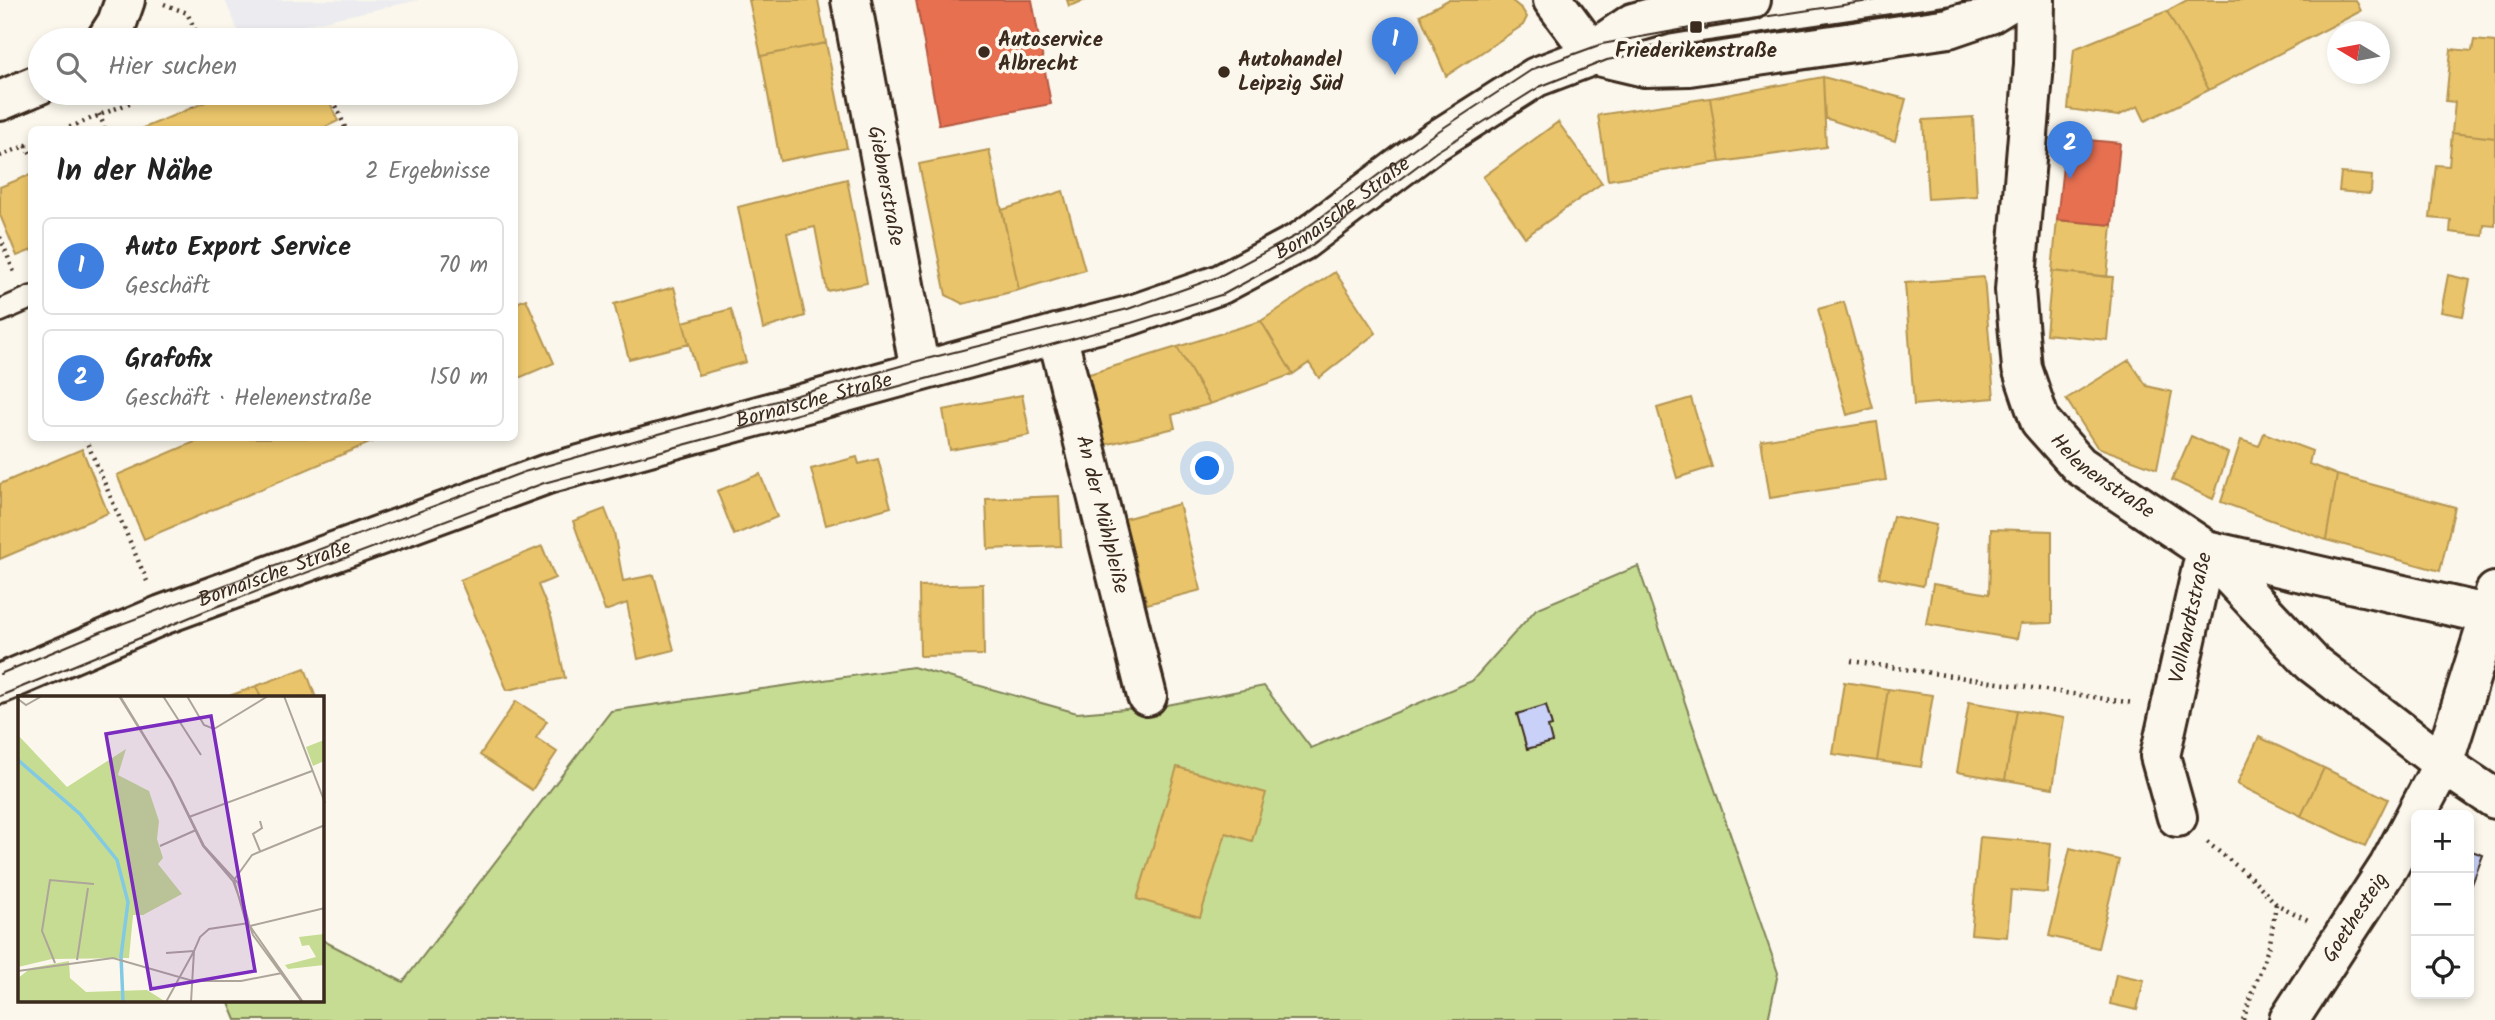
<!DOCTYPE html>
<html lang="de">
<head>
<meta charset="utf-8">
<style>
  :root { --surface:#fff; --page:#f2f2f2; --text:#222; --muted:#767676; --line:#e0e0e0; --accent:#7c3aed }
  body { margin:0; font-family:Kalam,sans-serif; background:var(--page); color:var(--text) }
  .controls { position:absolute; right:21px; bottom:21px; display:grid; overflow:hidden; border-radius:10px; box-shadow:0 4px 10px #0003 }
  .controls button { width:63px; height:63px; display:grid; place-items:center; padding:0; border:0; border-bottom:2px solid var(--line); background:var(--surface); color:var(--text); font:35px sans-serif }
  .compass { position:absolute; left:2327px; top:21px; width:63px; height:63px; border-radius:50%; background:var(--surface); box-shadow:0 4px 10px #0003; rotate:280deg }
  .you { position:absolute; left:1208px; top:469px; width:24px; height:24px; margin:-18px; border:5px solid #fff; border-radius:50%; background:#1a73e8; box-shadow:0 0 0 10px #1a73e833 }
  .badge { display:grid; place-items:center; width:46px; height:46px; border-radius:50%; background:var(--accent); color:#fff; font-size:23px; font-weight:700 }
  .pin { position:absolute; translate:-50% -58px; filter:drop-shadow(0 2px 4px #0008) }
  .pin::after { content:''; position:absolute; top:37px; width:24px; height:21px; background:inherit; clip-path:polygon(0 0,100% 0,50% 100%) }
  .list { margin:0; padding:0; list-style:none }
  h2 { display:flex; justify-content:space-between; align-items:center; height:91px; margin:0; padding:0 28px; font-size:30px }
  h2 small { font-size:23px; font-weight:400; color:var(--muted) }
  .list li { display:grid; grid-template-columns:46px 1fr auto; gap:21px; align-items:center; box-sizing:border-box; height:98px; margin:0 14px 14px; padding:0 14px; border:2px solid var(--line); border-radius:10px }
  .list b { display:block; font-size:26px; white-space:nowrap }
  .list p { margin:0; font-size:23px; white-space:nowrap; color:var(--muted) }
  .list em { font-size:23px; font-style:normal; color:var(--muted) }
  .icon { flex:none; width:38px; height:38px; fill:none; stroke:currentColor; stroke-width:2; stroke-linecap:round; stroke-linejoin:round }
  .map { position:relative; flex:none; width:2495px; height:1020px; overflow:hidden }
  .search { position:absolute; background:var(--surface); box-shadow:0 4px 10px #0003; left:28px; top:28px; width:490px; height:77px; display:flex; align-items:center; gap:18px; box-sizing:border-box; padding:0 24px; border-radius:38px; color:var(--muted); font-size:26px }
  .panel { position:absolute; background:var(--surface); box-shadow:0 4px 10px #0003; left:28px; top:126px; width:490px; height:315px; border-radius:10px }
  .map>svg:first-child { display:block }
  .built { fill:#ececf0 }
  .green { fill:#c6dc92; stroke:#808358; stroke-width:2 }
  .homes { fill:#e9c46a; stroke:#b59653; stroke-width:2 }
  .shops { fill:#e76f51; stroke:#b35a42; stroke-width:2 }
  .building { fill:#c9d1f9; stroke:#3b2a1e; stroke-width:2 }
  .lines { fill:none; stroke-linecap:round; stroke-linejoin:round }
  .lane-casing { stroke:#3b2a1e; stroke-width:26 }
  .street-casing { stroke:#3b2a1e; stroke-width:44 }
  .secondary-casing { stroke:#3b2a1e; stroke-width:44 }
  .path { stroke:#3b2a1e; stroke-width:4.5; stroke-dasharray:2 5; stroke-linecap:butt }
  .lane { stroke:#fbf7ec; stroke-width:21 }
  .street { stroke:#fbf7ec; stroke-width:38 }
  .secondary { stroke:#fbf7ec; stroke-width:38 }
  .tram { stroke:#3b2a1e; stroke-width:2 }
  .poi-dot { fill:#3b2a1e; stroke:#fbf7ec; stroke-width:2.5 }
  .labels { text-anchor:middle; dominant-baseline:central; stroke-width:7; stroke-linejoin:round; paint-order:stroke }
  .poi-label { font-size:21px; font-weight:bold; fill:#3b2a1e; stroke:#fbf7ec; text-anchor:start }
  .street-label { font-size:21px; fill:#3b2a1e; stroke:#fbf7ec }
  .inset-river { fill:none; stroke:#82c9e4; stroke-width:3.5 }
  .inset-road { fill:none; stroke:#aea59a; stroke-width:2 }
  .view { fill:#7b2cbf; fill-opacity:0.15; stroke:#7b2cbf; stroke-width:3.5 }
  .inset-edge { fill:none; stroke:#3b2a1e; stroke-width:3.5 }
</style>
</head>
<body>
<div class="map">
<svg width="2495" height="1020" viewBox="0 0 2495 1020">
  <rect width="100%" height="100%" fill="#fbf7ec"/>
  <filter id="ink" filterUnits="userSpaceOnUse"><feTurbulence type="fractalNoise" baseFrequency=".0143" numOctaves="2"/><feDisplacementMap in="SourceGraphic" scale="14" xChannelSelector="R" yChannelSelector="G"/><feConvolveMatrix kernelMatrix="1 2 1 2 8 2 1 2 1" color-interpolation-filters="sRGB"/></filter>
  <g filter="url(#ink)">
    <path class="built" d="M225,0h194l-178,39z"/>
    <path class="green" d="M1638,566l140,407 -10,47h-1532l-8,-19h94v-61l81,42 208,-271 302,-44 164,46 85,-7 102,-20 47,62 161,-67 64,-72z"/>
    <path class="homes" d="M749,0h69l8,43 -65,13z
      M1067,0h19l-17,6z
      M1448,0h63l11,9 5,8 -4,8 -77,51 -26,-61z
      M2187,0h169l5,11 -152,79 -42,-79z
      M2167,11l42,79 -64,31 -7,-15 -20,10 -50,-7 6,-60z
      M2474,40l21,2v96l-43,-5 3,-31 -9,-1 5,-52 21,2z
      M826,43l21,105 -67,13 -19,-105z
      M1823,77l83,22 -11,42 -70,-23z
      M1823,77l3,70 -106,15 -10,-64z
      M227,93h99l12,28 -19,9h-180z
      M1710,98l10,64 -112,18 -10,-65z
      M1973,117l4,79 -49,3 -5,-79z
      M1558,122l44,61 -77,54 -42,-60z
      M2452,133l43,5v88l-11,-1 -1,11 -33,-4 1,-12 -21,-2 6,-53 13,1z
      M989,150l30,140 -56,14 -17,-9 -27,-131z
      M2341,173l31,3 -1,16 -2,2 -30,-3z
      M32,174v76l-15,6 -17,-41v-28z
      M847,179l20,104 -40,8 -12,-64 -28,6 18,83 -42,13 -25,-122z
      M1063,191l22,79 -66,20 -17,-80z
      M2057,220l55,5 -5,52 -55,-6z
      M2052,271l61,6 -6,63 -61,-6z
      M1335,272l41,61 -57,45 -10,-15 -16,11 -32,-53z
      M2448,275l22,5 -7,36 -22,-4z
      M1984,277l10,121 -80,7 -9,-122z
      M674,287l15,57 -60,15 -15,-55z
      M526,299l28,64 -40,17v-76z
      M1844,302l29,106 -26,7 -29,-106z
      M731,309l15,53 -48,13 -15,-53z
      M1261,321l32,53 -83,30 -33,-57z
      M1177,347l33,57 -38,11 3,13 -75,18 -14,-71z
      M2129,360l18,26 25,6 -15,77 -60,-22 -31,-48z
      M1022,395l8,40 -80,15 -7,-40z
      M1691,398l21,69 -35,11 -20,-70z
      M1877,422l9,58 -116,18 -9,-58z
      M2264,433l48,18 -3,13 28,11 -11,65 -105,-38 20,-62 18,6z
      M2191,436l37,17 -15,46 -41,-19z
      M204,438h177l-237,101 -27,-64z
      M82,449l26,64 -108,46v-75z
      M857,457l2,7 19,-5 13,48 -65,18 -15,-56z
      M760,474l17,43 -43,18 -17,-44z
      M2337,475l118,32 -15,64 -114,-31z
      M1059,496l2,50 -73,3 -2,-50z
      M1179,504l22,86 -54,14 -23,-85z
      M605,509l9,23 9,49 31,-6 20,75 -36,9 -11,-56 -22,8 -32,-90z
      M1893,516l43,9 -13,61 -44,-9z
      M1991,529l61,2v92l-32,1 -3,15 -91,-15 7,-40 56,10z
      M542,546l13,32 -17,7 14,34 13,59 -58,12 -47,-110z
      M983,584l1,71 -64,1 -1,-70z
      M305,668l11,30h-55l-5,-12z
      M1844,682l44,7 -11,72 -44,-7z
      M256,686l5,12h-37z
      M1888,689l45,6 -12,72 -44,-6z
      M516,701l31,20 -11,17 21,14 -25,38 -52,-35z
      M1969,702l48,8 -12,70 -48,-8z
      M2017,710l47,8 -11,70 -48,-8z
      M2259,737l65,31 -23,48 -64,-32z
      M1177,767l89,26 -14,48 -26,-8 -26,84 -63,-18z
      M2324,768l64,31 -23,47 -64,-30z
      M1980,837l71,6 -4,50 -36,-3 -4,47 -36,-3z
      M2070,848l49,12 -21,88 -49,-12z
      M2116,974l28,6 -7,30 -27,-6z"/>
    <path class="shops" d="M916,0h116l19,104 -112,21z
      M2066,138l54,5 -8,82 -55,-5z"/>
    <path class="building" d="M1546,705l6,21 -4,1 4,15 -25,7 -10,-35z
      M2469,850l14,5 -14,37z"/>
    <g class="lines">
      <g class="lane-casing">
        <path id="lane" d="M0,311l32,-14"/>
      </g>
      <g class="street-casing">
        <g id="street">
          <path id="s1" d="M851,0l69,371"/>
          <path d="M1553,0l41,55"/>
          <path id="s2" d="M2035,0l-1,64 -19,226 7,78 18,53 39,44 127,85 289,66"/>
          <path d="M106,40l11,-17 8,-23"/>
          <path d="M0,101l40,-17"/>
          <path id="s3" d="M1057,334l90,362"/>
          <path d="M2206,550l106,113 131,101 52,35"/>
          <path id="s4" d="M2177,817l-17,-61 46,-206"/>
        </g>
      </g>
      <g class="secondary-casing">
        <g id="secondary">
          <path d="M1594,55l51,12 44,-1 260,-38 41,-14 23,-14"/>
          <path id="s5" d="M0,684l162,-69 385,-141 510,-140 72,-18 92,-32 81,-43 129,-97 105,-67 58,-22 8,-11 31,-21 32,-9 86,-14"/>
          <path id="s6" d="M2289,1020l100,-154 54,-102 47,-149 5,-23"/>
        </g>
      </g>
      <path class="path" d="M164,4l23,9 13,27
        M288,40l19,-7 3,7
        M187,93l5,14
        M331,93l15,37
        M99,114l7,16
        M63,130l91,-37
        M26,145l6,12
        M0,156l32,-13
        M0,237l14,35
        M85,438l62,143
        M1851,661l282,42
        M2207,842l47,38 22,24 32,16
        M2243,1020l27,-77 6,-39"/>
      <use href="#lane" class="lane"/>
      <use href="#street" class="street"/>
      <use href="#secondary" class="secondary"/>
      <path class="tram" d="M0,674l103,-43 421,-159 394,-111 210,-52 90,-32 79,-42 131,-97 105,-69 69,-25 94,-17 180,-27
        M0,696l205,-85 339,-128 587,-160 93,-29 84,-46 128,-96 103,-65 68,-27 81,-16 297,-44"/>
    </g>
  </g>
  <g class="poi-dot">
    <rect x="1689" y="20" width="14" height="14" rx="3.5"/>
    <circle cx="984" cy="52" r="7"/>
    <circle cx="1224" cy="72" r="7"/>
  </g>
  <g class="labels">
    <g class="poi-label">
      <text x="998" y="40">Autoservice<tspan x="998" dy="24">Albrecht</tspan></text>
      <text x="1696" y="51" text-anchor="middle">Friederikenstraße</text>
      <text x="1238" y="60">Autohandel<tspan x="1238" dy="24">Leipzig Süd</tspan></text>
    </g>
    <g class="street-label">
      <text stroke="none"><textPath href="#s1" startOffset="189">Giebnerstraße</textPath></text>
      <text stroke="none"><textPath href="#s5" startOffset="1430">Bornaische Straße</textPath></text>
      <text stroke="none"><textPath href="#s5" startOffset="863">Bornaische Straße</textPath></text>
      <text stroke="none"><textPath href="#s2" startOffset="509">Helenenstraße</textPath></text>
      <text stroke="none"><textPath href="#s3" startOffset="186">An der Mühlpleiße</textPath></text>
      <text stroke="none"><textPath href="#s5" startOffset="296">Bornaische Straße</textPath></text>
      <text stroke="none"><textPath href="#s4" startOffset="205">Vollhardtstraße</textPath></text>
      <text stroke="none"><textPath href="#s6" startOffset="122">Goethesteig</textPath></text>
    </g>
  </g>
  <g transform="translate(18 696)">
    <rect width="306" height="306" fill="#fbf7ec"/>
    <path d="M0,39l49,52 59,-38 -8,26 31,16 10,30 -2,18 6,19 -5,6 24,30 -39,21h-10l-4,43 -77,1 -34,8zM306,44v21l-11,5 -7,-19zM306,238v31l-36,4 -3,-4 31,-8 -7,-12 -7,1 -3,-9zM51,265l1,17 16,14 61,-2 19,12h-148v-24l13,-10z" fill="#c6dc92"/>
    <path class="inset-river" d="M0,64l62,54 37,46 11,42 -7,54 2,46"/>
    <path class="inset-road" d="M101,0l52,84 32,66 30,35 20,54 49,67M102,0l52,85 32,65 34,37 11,40M145,0l38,59M169,0l17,29 10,4 54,-33M266,0l41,107M0,3l8,6 16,-9M171,121l123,-46M142,150l36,-16M242,155l-7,-17 9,-6 -2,-7M216,184l18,-25 73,-30M216,184l11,39 58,83M232,230l75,-18M148,257l28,-2M59,264l11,-72M37,267l-13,-32 8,-51 44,4M0,275l95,-13 80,23h48l41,-8M148,306l28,-51M173,306l3,-51 6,-14 9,-8 40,-6"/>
    <path class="view" d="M193,20l44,255 -104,18 -45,-255z"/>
    <rect width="306" height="306" class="inset-edge"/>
  </g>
</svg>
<div class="controls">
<button>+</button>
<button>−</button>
<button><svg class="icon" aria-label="locate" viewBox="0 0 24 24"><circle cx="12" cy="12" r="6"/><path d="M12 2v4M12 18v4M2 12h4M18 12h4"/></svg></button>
</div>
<svg class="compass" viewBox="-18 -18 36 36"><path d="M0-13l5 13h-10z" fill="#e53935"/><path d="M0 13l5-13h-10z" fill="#767676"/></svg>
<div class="you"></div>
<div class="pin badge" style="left:1395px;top:75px;background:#3f7fe0">1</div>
<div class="pin badge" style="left:2070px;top:179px;background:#3f7fe0">2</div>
<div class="search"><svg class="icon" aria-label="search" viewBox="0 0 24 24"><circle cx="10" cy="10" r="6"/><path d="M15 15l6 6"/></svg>Hier suchen</div>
<section class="panel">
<h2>In der Nähe<small>2 Ergebnisse</small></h2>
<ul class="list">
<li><span class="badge" style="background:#3f7fe0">1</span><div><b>Auto Export Service</b><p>Geschäft</p></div><em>70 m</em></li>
<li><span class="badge" style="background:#3f7fe0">2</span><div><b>Grafofix</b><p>Geschäft · Helenenstraße</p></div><em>150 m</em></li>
</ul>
</section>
</div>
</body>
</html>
